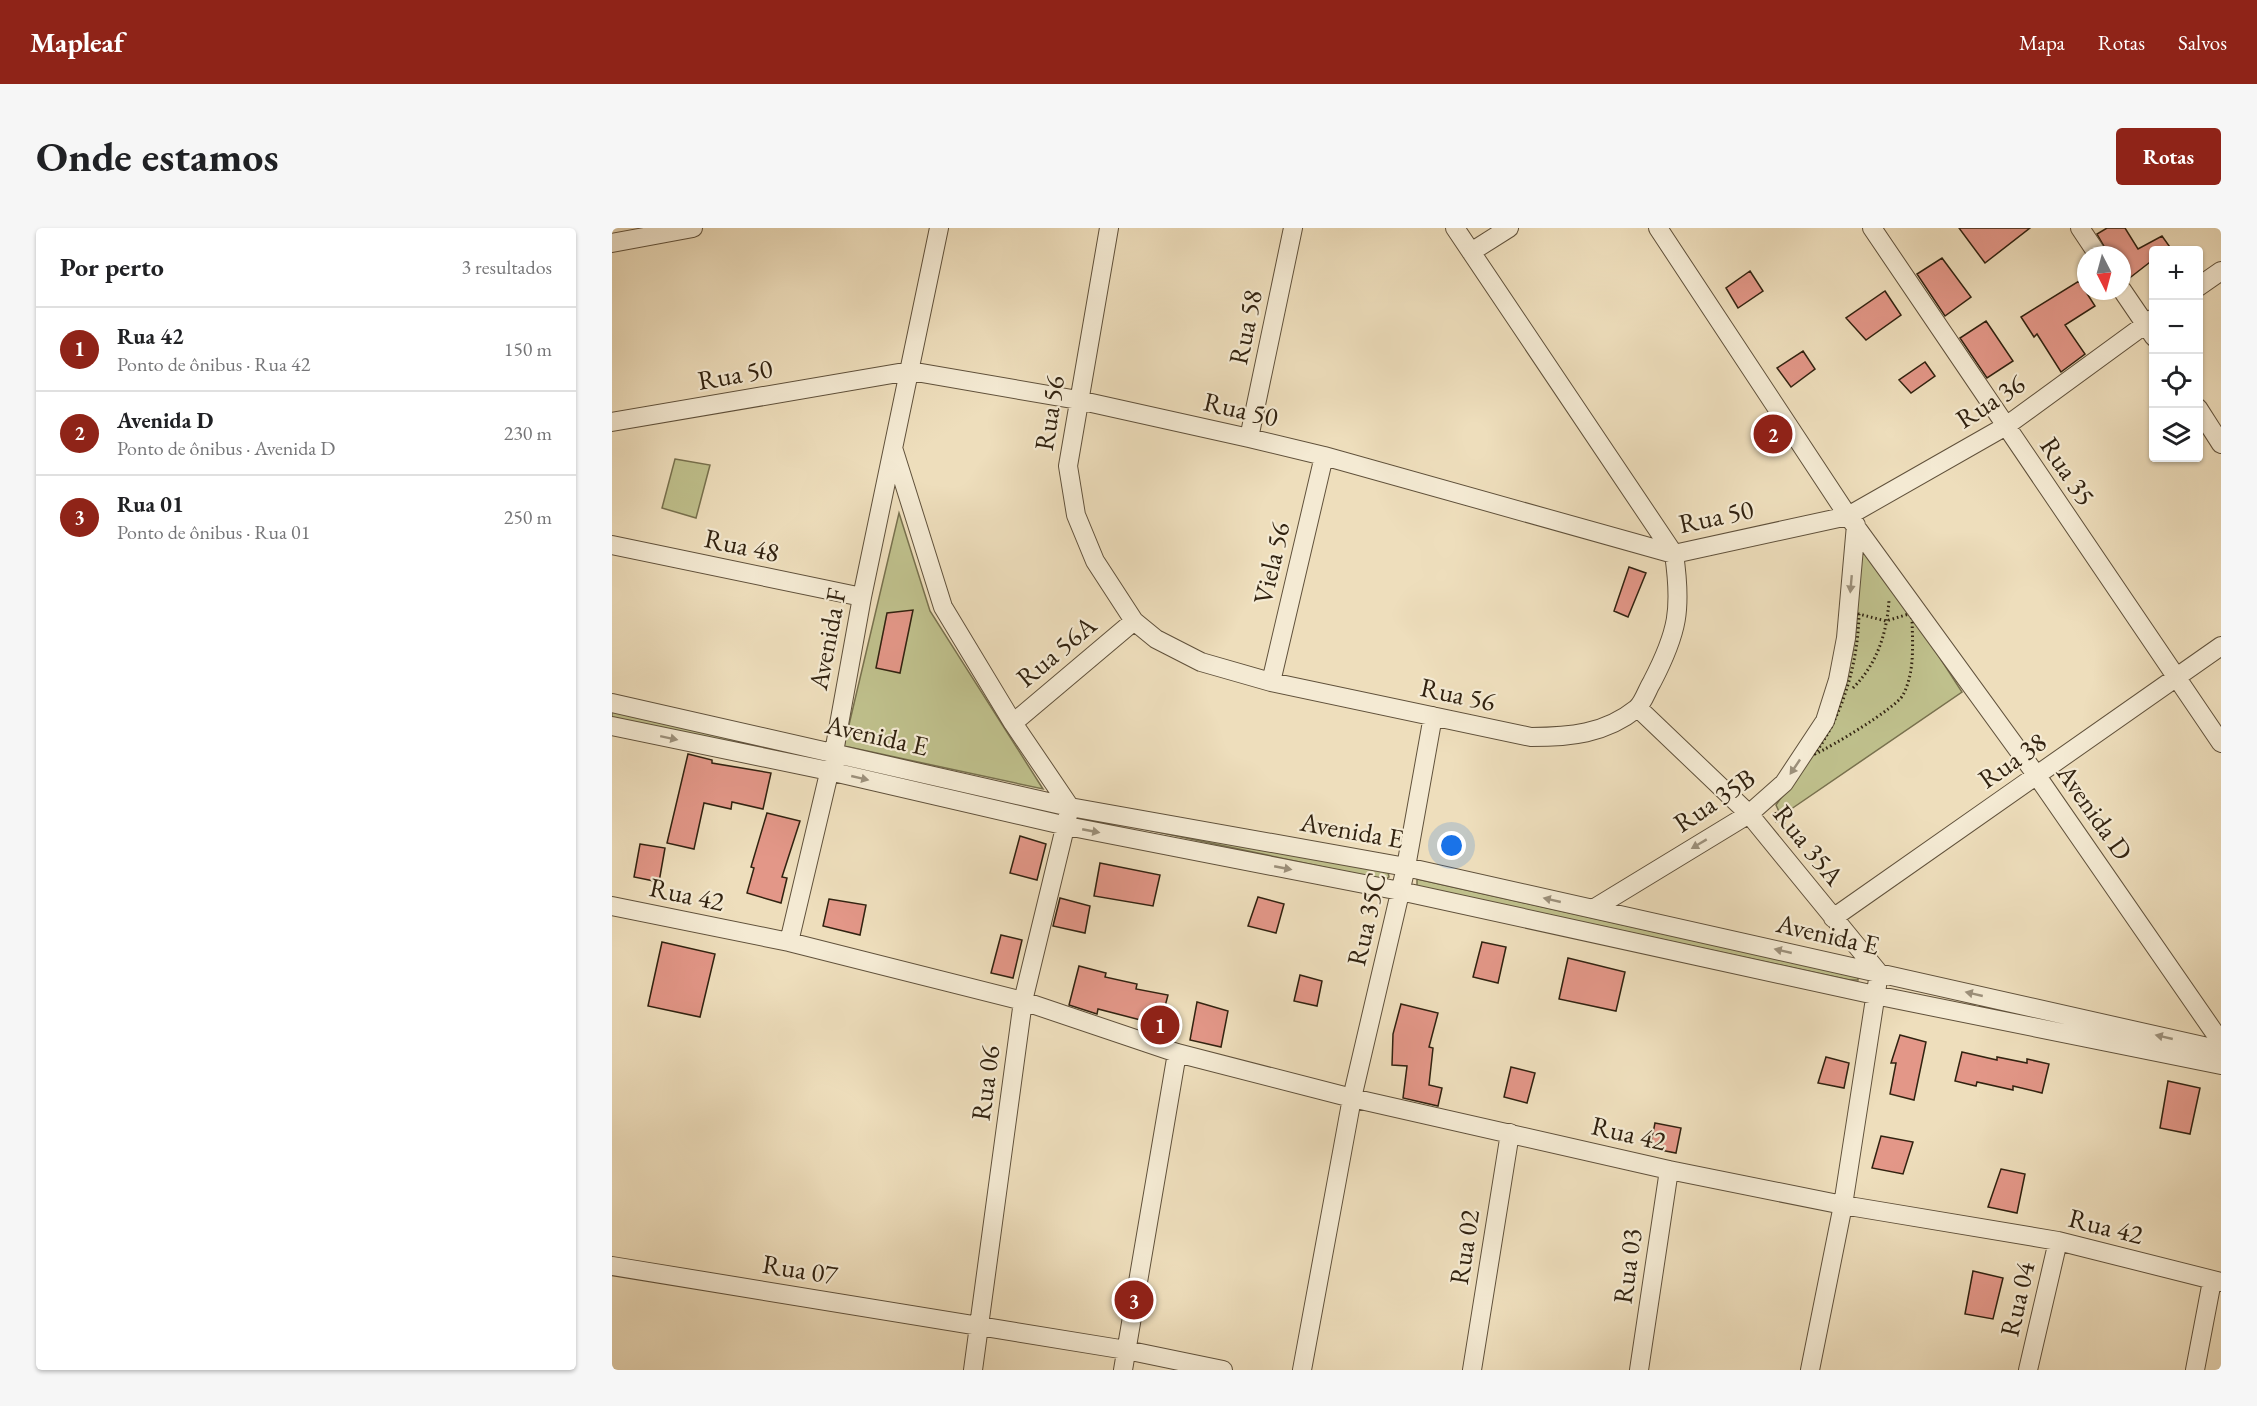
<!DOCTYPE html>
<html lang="pt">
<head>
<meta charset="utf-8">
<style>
  :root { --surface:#fff; --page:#f6f6f6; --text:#202124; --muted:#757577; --line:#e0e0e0; --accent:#8f2418 }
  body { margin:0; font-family:"EB Garamond",serif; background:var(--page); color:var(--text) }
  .controls { position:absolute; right:18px; top:18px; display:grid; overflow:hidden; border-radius:6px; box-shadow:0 2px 4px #0004 }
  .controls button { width:54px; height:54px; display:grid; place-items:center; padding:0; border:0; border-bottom:2px solid var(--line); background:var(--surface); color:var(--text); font:30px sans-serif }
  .compass { position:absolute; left:1465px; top:18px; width:54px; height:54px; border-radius:50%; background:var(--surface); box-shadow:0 2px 4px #0004; rotate:174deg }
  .you { position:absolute; left:840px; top:618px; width:21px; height:21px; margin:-15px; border:4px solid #fff; border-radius:50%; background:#1a73e8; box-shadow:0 0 0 9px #1a73e833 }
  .badge { display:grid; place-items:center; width:39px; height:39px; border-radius:50%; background:var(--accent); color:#fff; font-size:20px; font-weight:700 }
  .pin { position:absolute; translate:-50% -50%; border:3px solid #fff; box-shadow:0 2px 6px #0006 }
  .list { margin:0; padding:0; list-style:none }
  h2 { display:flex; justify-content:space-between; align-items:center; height:78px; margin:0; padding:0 24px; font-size:26px }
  h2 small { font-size:20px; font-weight:400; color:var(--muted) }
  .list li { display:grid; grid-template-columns:39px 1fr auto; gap:18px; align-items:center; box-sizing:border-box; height:84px; padding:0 24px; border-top:2px solid var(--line) }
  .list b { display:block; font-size:22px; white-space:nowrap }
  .list p { margin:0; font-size:20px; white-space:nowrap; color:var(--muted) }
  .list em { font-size:20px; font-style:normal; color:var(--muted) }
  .icon { flex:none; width:33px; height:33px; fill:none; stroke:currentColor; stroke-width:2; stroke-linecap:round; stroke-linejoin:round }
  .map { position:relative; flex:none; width:1609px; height:1142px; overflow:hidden; border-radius:6px }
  header { display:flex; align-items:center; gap:36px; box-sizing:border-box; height:84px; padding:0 30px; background:var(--accent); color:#fff }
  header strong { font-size:28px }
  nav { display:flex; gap:33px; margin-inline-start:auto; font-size:21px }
  .intro { display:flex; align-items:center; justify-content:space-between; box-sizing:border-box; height:144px; padding:0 36px }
  h1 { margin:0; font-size:42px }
  .button { padding:15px 27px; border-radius:6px; background:var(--accent); color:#fff; font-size:21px; font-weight:700 }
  main { display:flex; gap:36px; padding:0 36px }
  aside { flex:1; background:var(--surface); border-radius:6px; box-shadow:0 2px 4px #0004 }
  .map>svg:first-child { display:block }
  .green { fill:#bfc08c; stroke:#78714e; stroke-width:1.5 }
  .building { fill:#e39788; stroke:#312210; stroke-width:1.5 }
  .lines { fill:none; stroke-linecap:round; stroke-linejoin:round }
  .minor-casing { stroke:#60513b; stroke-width:20 }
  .path { stroke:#312210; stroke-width:3; stroke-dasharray:1.5 3; stroke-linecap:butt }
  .minor { stroke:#f4ead3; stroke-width:18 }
  .oneway { fill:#9c907b }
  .labels { text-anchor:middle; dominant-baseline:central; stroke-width:4.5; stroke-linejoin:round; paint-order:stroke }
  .street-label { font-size:27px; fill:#312210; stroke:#f4ead3 }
</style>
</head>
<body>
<header>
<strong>Mapleaf</strong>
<nav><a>Mapa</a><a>Rotas</a><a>Salvos</a></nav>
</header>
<div class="intro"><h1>Onde estamos</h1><a class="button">Rotas</a></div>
<main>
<aside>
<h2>Por perto<small>3 resultados</small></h2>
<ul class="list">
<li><span class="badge">1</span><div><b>Rua 42</b><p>Ponto de ônibus · Rua 42</p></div><em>150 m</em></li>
<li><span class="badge">2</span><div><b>Avenida D</b><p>Ponto de ônibus · Avenida D</p></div><em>230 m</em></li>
<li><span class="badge">3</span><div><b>Rua 01</b><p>Ponto de ônibus · Rua 01</p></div><em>250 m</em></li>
</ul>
</aside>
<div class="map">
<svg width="1609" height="1142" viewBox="0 0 1609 1142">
  <rect width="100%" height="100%" fill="#eedebc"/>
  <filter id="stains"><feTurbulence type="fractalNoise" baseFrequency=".00333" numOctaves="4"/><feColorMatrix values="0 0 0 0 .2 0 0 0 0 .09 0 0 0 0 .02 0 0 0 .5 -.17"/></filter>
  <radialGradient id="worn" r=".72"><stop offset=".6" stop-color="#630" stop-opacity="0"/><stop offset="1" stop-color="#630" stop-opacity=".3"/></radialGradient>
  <path class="green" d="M63,231l35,6 -14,53 -34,-10z
    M287,285l31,98 113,178 -199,-43z
    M1258,322l92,142 -181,124 -5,-11 54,-79 23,-76 3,-98z
    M0,483l202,43v4l-3,3 -199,-43z
    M489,592l287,52 1,5 -4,3z
    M805,651l441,98v3h-9l-415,-90 -17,-4z"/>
  <path class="building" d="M1347,0h71l-45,35z
    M1495,0h18l13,21 24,-13 10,14h-18v9l-27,21 -5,-1v-24h-13l-12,-21z
    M1330,30l29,39 -26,19 -28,-42z
    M1138,43l13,20 -25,17 -12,-20z
    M1467,53l16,25 -30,19 20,29 -24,18 -24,-38 -3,3 -13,-20z
    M1273,63l16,24 -35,25 -20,-22z
    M1374,93l27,40 -26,17 -27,-40z
    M1191,123l12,18 -24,18 -14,-19z
    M1313,134l10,14 -24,17 -12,-13z
    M1017,339l17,6 -18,44 -14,-6z
    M301,382l-13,63 -24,-5 11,-55z
    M76,526l24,6v3l59,10 -8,36 -31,-7 -1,7 -27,-6 -10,46 -27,-6z
    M155,585l33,8 -18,56 5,1 -6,25 -34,-10 7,-25 -3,-1z
    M408,608l26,8 -9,36 -27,-7z
    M28,616l25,4 -6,34 -25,-5z
    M488,635l60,12 -7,31 -59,-10z
    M646,669l26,7 -8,29 -28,-7z
    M448,670l30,8 -5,27 -32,-7z
    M217,671l37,6 -6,30 -37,-9z
    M389,707l21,5 -9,38 -22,-5z
    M50,714l53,12 -15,63 -52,-11z
    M870,714l24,5 -8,36 -25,-6z
    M956,730l57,14 -9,39 -57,-12z
    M467,738l27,7 -1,4 32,7 -1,5 32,6 -8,30 -62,-16 -1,5 -28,-9z
    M688,747l22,6 -5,25 -23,-5z
    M585,774l31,9 -7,36 -31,-7z
    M789,776l37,9 -9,34 4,1 -4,37 13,3 -4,18 -35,-8 4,-32 -15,-1 1,-31z
    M1288,807l26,7 -12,58 -24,-6 6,-31h-5z
    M1350,824l35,8v-3l30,6v-4l22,5 -7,29 -29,-7v4l-36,-8 -1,4 -21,-5z
    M1214,829l23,6 -5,25 -26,-5z
    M899,839l24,6 -8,30 -23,-6z
    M1556,853l32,7 -10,46 -30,-6z
    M1043,895l26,5 -5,25 -26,-5z
    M1269,908l32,6 -10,32 -31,-6z
    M1389,941l24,5 -8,39 -29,-6z
    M1361,1043l30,7 -10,41 -28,-5z"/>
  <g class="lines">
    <g class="minor-casing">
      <path id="minor" d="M497,0l-41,238 8,49 19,46 39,60 22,18 45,23 70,20 260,55c38,0 74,-3 105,-28 7,-5 11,-19 16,-27 26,-50 30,-73 22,-128l-219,-326
        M1046,0l190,288 189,260 184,266
        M1260,0l349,515
        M1468,0l18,27
        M0,15l81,-15
        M859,24l38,-24
        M1586,59l23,-16
        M1510,62l32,47
        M1586,180l23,36
        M0,194l298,-51 168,29 171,38 75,18 350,98 174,-38 158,-90 148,-108
        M637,210l44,-210
        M282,223l49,156 70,116 57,84 -47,194 -50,369
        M0,317l250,52
        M659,454l53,-226
        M0,475l458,104 336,60 815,183
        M1026,480l111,106 130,159 -36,232 -33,165
        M401,495l121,-102
        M0,498l217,45 238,55 333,65 475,104 346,70
        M0,678l177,36 234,59 154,52 175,45 317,72 174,35 215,36 163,41
        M981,681l156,-95 35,-31 41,-62 13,-41 8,-42 10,-113
        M1221,690l388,-272
        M177,714l45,-190 28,-155 77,-369
        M0,1038l514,84 97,20
        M511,1142l54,-317
        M690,1142l50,-272 54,-231 27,-151
        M860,1142l38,-237
        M1027,1142l30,-200
        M1416,1142l30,-129
        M1583,1142l17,-89"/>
    </g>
    <path class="path" d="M1300,385c0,27 4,57 -9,82 -7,13 -72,52 -88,59 28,-40 43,-91 44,-140l27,7z
      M1241,460c24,-24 34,-55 36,-88
      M1164,584l1,11 11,-1"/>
    <use href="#minor" class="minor"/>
  </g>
  <defs><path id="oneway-solid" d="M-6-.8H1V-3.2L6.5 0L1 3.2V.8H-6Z" transform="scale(1.5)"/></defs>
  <g class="oneway">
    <use href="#oneway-solid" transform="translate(1239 356) rotate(95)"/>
    <use href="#oneway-solid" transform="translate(57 510) rotate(12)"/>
    <use href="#oneway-solid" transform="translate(1183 539) rotate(124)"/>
    <use href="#oneway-solid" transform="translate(248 550) rotate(13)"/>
    <use href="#oneway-solid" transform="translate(479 603) rotate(11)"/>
    <use href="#oneway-solid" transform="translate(1087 616) rotate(149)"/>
    <use href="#oneway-solid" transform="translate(671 640) rotate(11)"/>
    <use href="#oneway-solid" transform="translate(940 672) rotate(-167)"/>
    <use href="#oneway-solid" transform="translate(1171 723) rotate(-167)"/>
    <use href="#oneway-solid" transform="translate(1362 766) rotate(-167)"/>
    <use href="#oneway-solid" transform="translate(1552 809) rotate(-167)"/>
  </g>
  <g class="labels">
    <g class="street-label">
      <text transform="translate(633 99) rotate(-78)">Rua 58</text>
      <text transform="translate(123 146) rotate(-10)">Rua 50</text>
      <text transform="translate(1378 173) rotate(-33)">Rua 36</text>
      <text transform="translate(629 181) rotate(13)">Rua 50</text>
      <text transform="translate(437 185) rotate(-81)">Rua 56</text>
      <text transform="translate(1456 243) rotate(56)">Rua 35</text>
      <text transform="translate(1104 288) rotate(-12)">Rua 50</text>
      <text transform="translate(130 317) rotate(12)">Rua 48</text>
      <text transform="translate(659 335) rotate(-77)">Viela 56</text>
      <text transform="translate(215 411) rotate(-79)">Avenida F</text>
      <text transform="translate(444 423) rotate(-40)">Rua 56A</text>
      <text transform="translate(846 466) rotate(12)">Rua 56</text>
      <text transform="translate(265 507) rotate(13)">Avenida E</text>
      <text transform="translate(1400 532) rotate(-35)">Rua 38</text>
      <text transform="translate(1102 572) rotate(-34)">Rua 35B</text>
      <text transform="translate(1483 584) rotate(55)">Avenida D</text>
      <text transform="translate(740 602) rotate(10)">Avenida E</text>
      <text transform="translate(1197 617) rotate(51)">Rua 35A</text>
      <text transform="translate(75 666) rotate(12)">Rua 42</text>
      <text transform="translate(754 691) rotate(-77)">Rua 35C</text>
      <text transform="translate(1216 706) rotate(13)">Avenida E</text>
      <text transform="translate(373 855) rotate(-82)">Rua 06</text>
      <text transform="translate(1017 905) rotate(13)">Rua 42</text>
      <text transform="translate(1494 998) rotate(14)">Rua 42</text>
      <text transform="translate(852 1019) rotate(-81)">Rua 02</text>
      <text transform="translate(1015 1038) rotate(-82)">Rua 03</text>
      <text transform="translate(188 1041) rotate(9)">Rua 07</text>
      <text transform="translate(1405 1071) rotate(-77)">Rua 04</text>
    </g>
  </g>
  <rect width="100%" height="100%" filter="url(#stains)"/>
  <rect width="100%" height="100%" fill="url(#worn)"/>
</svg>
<div class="controls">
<button>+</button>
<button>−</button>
<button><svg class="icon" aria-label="locate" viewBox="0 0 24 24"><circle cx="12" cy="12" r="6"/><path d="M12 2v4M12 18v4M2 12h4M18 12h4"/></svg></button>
<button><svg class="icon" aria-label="layers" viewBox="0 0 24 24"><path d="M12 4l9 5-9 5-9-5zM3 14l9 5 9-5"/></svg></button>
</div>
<svg class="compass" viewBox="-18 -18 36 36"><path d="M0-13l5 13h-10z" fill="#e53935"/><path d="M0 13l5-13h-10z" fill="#757577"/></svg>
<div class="you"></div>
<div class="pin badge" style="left:548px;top:797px">1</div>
<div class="pin badge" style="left:1161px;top:206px">2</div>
<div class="pin badge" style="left:522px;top:1072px">3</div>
</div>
</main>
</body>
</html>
